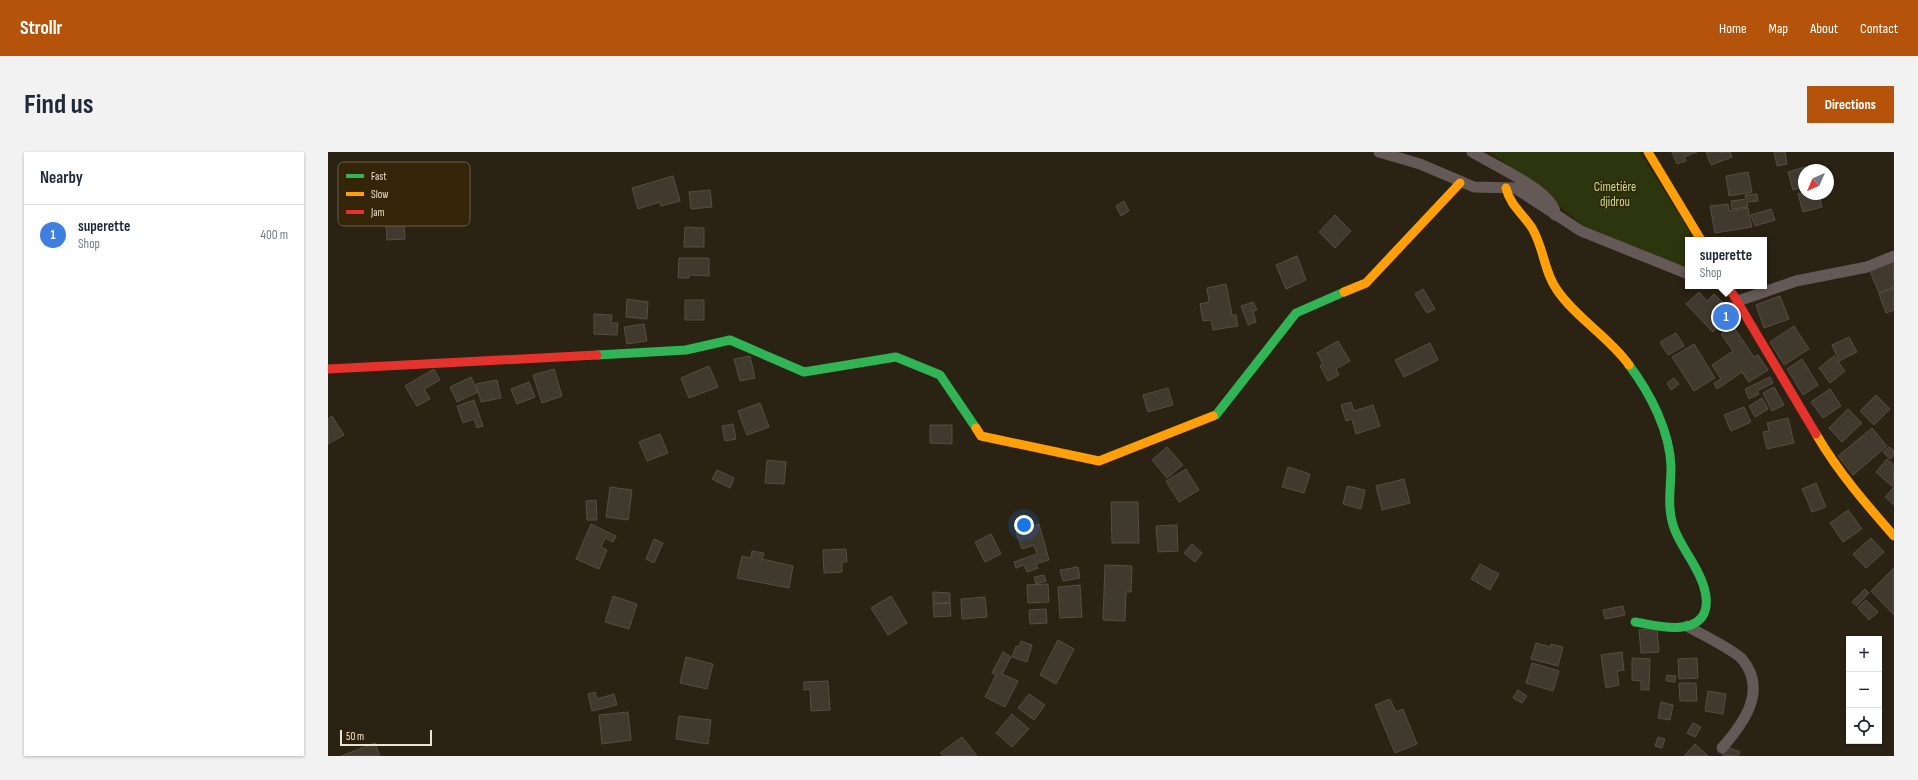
<!DOCTYPE html>
<html lang="en">
<head>
<meta charset="utf-8">
<style>
  :root { --surface:#fff; --page:#f2f2f3; --text:#1f2937; --muted:#747a83; --line:#e0e1e3; --accent:#b45309 }
  body { margin:0; font-family:"Sofia Sans Condensed",sans-serif; background:var(--page); color:var(--text) }
  .controls { position:absolute; right:12px; bottom:12px; display:grid; overflow:hidden; border-radius:0px; box-shadow:0 1px 3px #0004 }
  .controls button { width:36px; height:36px; display:grid; place-items:center; padding:0; border:0; border-bottom:1px solid var(--line); background:var(--surface); color:var(--text); font:20px sans-serif }
  .compass { position:absolute; left:1470px; top:12px; width:36px; height:36px; border-radius:50%; background:var(--surface); box-shadow:0 1px 3px #0004; rotate:224deg }
  .scale { position:absolute; left:12px; bottom:10px; width:92px; box-sizing:border-box; padding-left:4px; border:2px solid #ece2d2; border-top:0; font-size:11px; line-height:14px; white-space:nowrap; color:#ece2d2; -webkit-text-stroke:3px #342508; paint-order:stroke }
  .you { position:absolute; left:696px; top:373px; width:14px; height:14px; margin:-10px; border:3px solid #fff; border-radius:50%; background:#1a73e8; box-shadow:0 0 0 6px #1a73e833 }
  .badge { display:grid; place-items:center; width:26px; height:26px; border-radius:50%; background:var(--accent); color:#fff; font-size:13px; font-weight:700 }
  .pin { position:absolute; translate:-50% -50%; border:2px solid #fff; box-shadow:0 1px 4px #0006 }
  .popup { position:absolute; left:1357px; top:85px; width:82px; height:52px; box-sizing:border-box; display:grid; place-content:center; border-radius:0px; background:var(--surface); filter:drop-shadow(0 1px 3px #0005); font-size:13px; white-space:nowrap; color:var(--muted) }
  .popup b { font-size:15px; color:var(--text) }
  .popup::after { content:''; position:absolute; left:50%; top:100%; margin-left:-8px; border:8px solid transparent; border-top-color:var(--surface) }
  .list { margin:0; padding:0; list-style:none }
  h2 { display:flex; justify-content:space-between; align-items:center; height:52px; margin:0; padding:0 16px; font-size:17px }
  h2 small { font-size:13px; font-weight:400; color:var(--muted) }
  .list li { display:grid; grid-template-columns:26px 1fr auto; gap:12px; align-items:center; box-sizing:border-box; height:60px; padding:0 16px; border-top:1px solid var(--line) }
  .list b { display:block; font-size:15px; white-space:nowrap }
  .list p { margin:0; font-size:13px; white-space:nowrap; color:var(--muted) }
  .list em { font-size:13px; font-style:normal; color:var(--muted) }
  .icon { flex:none; width:22px; height:22px; fill:none; stroke:currentColor; stroke-width:2; stroke-linecap:round; stroke-linejoin:round }
  .map { position:relative; flex:none; width:1566px; height:604px; overflow:hidden; border-radius:0px }
  header { display:flex; align-items:center; gap:24px; box-sizing:border-box; height:56px; padding:0 20px; background:var(--accent); color:#fff }
  header strong { font-size:19px }
  nav { display:flex; gap:22px; margin-inline-start:auto; font-size:14px }
  .intro { display:flex; align-items:center; justify-content:space-between; box-sizing:border-box; height:96px; padding:0 24px }
  h1 { margin:0; font-size:28px }
  .button { padding:10px 18px; border-radius:0px; background:var(--accent); color:#fff; font-size:14px; font-weight:700 }
  main { display:flex; gap:24px; padding:0 24px }
  aside { flex:1; background:var(--surface); border-radius:0px; box-shadow:0 1px 3px #0004 }
  .map>svg:first-child { display:block }
  .green { fill:#2c350e }
  .building { fill:#40392d; stroke:#554e41 }
  .lines { fill:none; stroke-linecap:round; stroke-linejoin:round }
  .street { stroke:#645956; stroke-width:11 }
  .fast { stroke:#30b455; stroke-width:9 }
  .slow { stroke:#ff9f0a; stroke-width:9 }
  .jam { stroke:#e5322d; stroke-width:9 }
  .labels { text-anchor:middle; dominant-baseline:central; stroke-width:3; stroke-linejoin:round; paint-order:stroke }
  .park-label { font-size:13px; fill:#c2df87; stroke:#342508 }
  .key { fill:#342508; stroke:#6b5e45; stroke-width:1 }
  .key-label { font-size:11px; fill:#ece2d2 }
</style>
</head>
<body>
<header>
<strong>Strollr</strong>
<nav><a>Home</a><a>Map</a><a>About</a><a>Contact</a></nav>
</header>
<div class="intro"><h1>Find us</h1><a class="button">Directions</a></div>
<main>
<aside>
<h2>Nearby<small></small></h2>
<ul class="list">
<li><span class="badge" style="background:#3f7fe0">1</span><div><b>superette</b><p>Shop</p></div><em>400 m</em></li>
</ul>
</aside>
<div class="map">
<svg width="1566" height="604" viewBox="0 0 1566 604">
  <rect width="100%" height="100%" fill="#2a2212"/>
  <path class="green" d="M1161,0h151l55,88h-7v30l-102,-42 -66,-55z"/>
  <path class="building" d="M1344,0h25l-13,5 2,4 -9,3z
    M1378,0h24l2,5 -21,8z
    M1446,0h11l2,12 -10,2z
    M1477,15l-1,12 -6,2 2,7 -7,2 -5,-18z
    M1420,20l4,20 -23,4 -3,-20z
    M345,24l7,25 -19,5 -1,-4 -22,7 -6,-21z
    M382,38l2,17 -21,2 -2,-17z
    M1476,40v2h15l3,13 -19,5 -5,-18z
    M1429,42l1,7 -11,1 1,5 -16,2 -1,-8 15,-2 -1,-4z
    M796,49l5,10 -8,5 -5,-10z
    M1400,52l1,7 19,-3 4,19 -37,6 -5,-27z
    M1443,57l4,11 -20,6 -4,-11z
    M1007,63l16,16 -16,17 -16,-16z
    M76,72l1,15 -18,1 -1,-15z
    M357,75l19,1v19h-20z
    M969,104l9,24 -20,9 -10,-24z
    M351,106h30v18l-20,-1v3h-11z
    M1565,107l1,28 -15,6 -10,-24z
    M898,132l6,31h4l2,11 -25,4 -2,-10 -8,1 -3,-17 9,-2 -2,-14z
    M1566,136v22l-8,3 -7,-19z
    M1095,137l12,20 -8,4 -12,-19z
    M1371,140l8,9 7,-7 19,19 -20,19 -27,-28z
    M1452,144l9,23 -25,9 -8,-23z
    M299,147l21,3 -1,17 -21,-2z
    M357,148h19v20h-19z
    M925,150l4,8 -4,1 3,11 -8,3 -7,-19z
    M266,162l18,1 -1,8h7l-1,12 -23,-1z
    M316,172l3,17 -20,3 -3,-17z
    M1405,174l21,31 4,-2 10,15 -19,12 -7,-10 -25,17 -3,-6 7,-4 -9,-14 21,-14 -12,-17z
    M1466,174l15,23 -25,16 -14,-23z
    M1348,181l8,13 -16,9 -8,-13z
    M1521,185l8,15 -18,9 -7,-16z
    M1010,189l12,20 -14,8 3,6 -11,6 -8,-15 3,-2 -6,-11z
    M1102,191l8,17 -34,17 -9,-17z
    M1366,192l21,34 -21,13 -22,-34z
    M422,204l5,22 -15,3 -6,-22z
    M1506,204l11,15 -15,12 -11,-15z
    M1474,207l16,26 -15,10 -16,-26z
    M381,214l9,21 -29,11 -8,-20z
    M106,217l6,11 -16,9 6,10 -13,7 -12,-20z
    M226,217l8,27 -20,7 -9,-28z
    M143,225l7,15 -21,10 -7,-15z
    M1442,225l3,6 -16,8 2,3 -10,5 -4,-10z
    M1346,226l5,6 -8,6 -4,-7z
    M169,228l4,18 -20,4 -5,-18z
    M201,230l6,15 -18,7 -6,-15z
    M1446,235l10,18 -12,6 -9,-18z
    M840,236l5,17 -25,7 -5,-17z
    M1502,237l11,17 -18,12 -12,-16z
    M1548,243l14,14 -16,16 -14,-14z
    M1434,246l6,11 -13,8 -6,-11z
    M146,248l9,26 -6,2 -3,-9 -11,4 -6,-17z
    M1023,250l3,9 19,-6 7,21 -24,8 -4,-15 -6,2 -5,-16z
    M432,251l9,24 -22,8 -9,-24z
    M1416,255l7,15 -20,9 -7,-16z
    M1520,257l14,14 -20,19 -13,-14z
    M4,264l12,19 -16,9v-25z
    M1460,266l6,25 -27,6 -4,-17 6,-1 -2,-8z
    M405,272l3,15 -11,2 -3,-15z
    M602,273h22v19l-22,-1z
    M1544,276l15,18 -34,29 -15,-19z
    M332,282l8,19 -21,8 -8,-19z
    M839,295l16,18 -16,13 -15,-18z
    M1561,295l5,4v4l-4,4 -7,-7z
    M1559,307l7,6 -1,22 -17,-15z
    M439,308l19,2 -2,22 -19,-1z
    M960,315l22,7 -6,19 -22,-6z
    M858,317l13,21 -20,12 -13,-21z
    M389,318l17,8 -4,10 -18,-9z
    M1076,327l6,24 -28,7 -6,-24z
    M1488,331l10,24 -14,5 -10,-23z
    M1019,334l18,4 -4,19 -18,-5z
    M282,335l22,3 -4,30 -22,-3z
    M1566,335v18l-9,-8z
    M268,348l1,20h-10l-1,-19z
    M783,350h27l1,41h-27z
    M1520,358l14,19 -19,13 -13,-19z
    M263,372l25,12 -3,6 -8,-4 -4,9 6,3 -8,19 -23,-10z
    M711,372l10,36 -13,4 2,4 -11,4 -3,-7 -8,3 -2,-6 23,-8 -3,-9 -12,4 -6,-17z
    M849,373l1,26 -20,1 -2,-26z
    M663,382l10,20 -16,8 -10,-20z
    M1543,386l13,14 -18,16 -13,-14z
    M326,387l9,4 -9,20 -8,-4z
    M864,392l10,9 -7,9 -11,-9z
    M518,397l1,13h-5v10l-18,1 -1,-23z
    M424,399l12,2 -2,6 31,7 -4,22 -52,-10 5,-22 9,2z
    M1152,412l19,10 -9,16 -19,-11z
    M777,413l27,1 -1,26h-5l-1,29 -22,-1z
    M750,415l2,11 -17,3 -3,-11z
    M1566,416v47l-23,-24z
    M716,423l2,6 -10,3 -2,-7z
    M720,432l1,18 -21,1 -1,-18z
    M752,433l2,32 -22,1 -2,-31z
    M1537,437l4,4 -12,13 -5,-4z
    M605,440l17,1v10h-17z
    M285,444l24,8 -8,25 -24,-7z
    M563,444l16,27 -19,12 -17,-27z
    M657,445l2,20 -25,2 -1,-20z
    M1538,448l12,12 -9,8 -11,-12z
    M622,451l1,13 -17,1 -1,-13z
    M1295,454l2,9 -20,4 -2,-9z
    M718,457l1,14 -17,1 -1,-14z
    M1329,476l2,24 -18,1 -2,-23z
    M730,488l16,9 -18,35 -16,-9z
    M693,489l11,4 -5,17 -15,-5 4,-11 3,1z
    M1208,491l15,4v-3l12,3 -5,19 -27,-7z
    M675,500l8,5 -9,17 16,7 -13,26 -20,-10 11,-22 -4,-2z
    M1294,500l2,18 -7,1 2,14 -13,3 -5,-33z
    M358,505l27,7 -6,25 -27,-6z
    M1304,506l18,1 -1,31h-8v-9l-9,-1z
    M1369,506l1,20 -19,1 -1,-20z
    M1204,511l27,8 -6,20 -27,-8z
    M1339,523l9,1 -1,6 -9,-1z
    M500,529l2,29 -19,1 -1,-22 -6,1v-8z
    M1351,531h17l1,18h-17z
    M1190,538l9,6 -5,7 -9,-5z
    M1380,539l18,3 -3,20 -18,-3z
    M267,540l2,7 17,-5 3,11 -25,6 -4,-17z
    M701,542l16,11 -11,15 -16,-12z
    M1062,547l6,13 7,-3 14,35 -22,9 -20,-48z
    M1333,550l12,3 -3,15 -12,-2z
    M300,560l3,28 -29,4 -3,-29z
    M684,562l17,15 -17,18 -16,-14z
    M351,564l32,4 -3,24 -32,-5z
    M1365,571l8,4 -6,10 -8,-4z
    M634,585l15,19h-34l-3,-3z
    M1330,585l7,2 -3,9 -7,-2z
    M47,591l5,13h-39z
    M1367,592l13,12h-24z
    M1397,594l15,6 -2,4 -16,-1z"/>
  <g class="lines">
    <path class="street" d="M1051,0l41,12 54,23 41,1 66,43 107,43
      M1144,0c17,11 86,41 83,63
      M1410,149l58,-20 71,-14 27,-11
      M1359,474c12,7 47,24 55,33 26,31 2,64 -20,89"/>
    <path class="fast" d="M269,203l89,-5 44,-10 74,32 92,-15 44,18 36,53
      M1301,213c21,28 41,66 42,102 0,20 -4,39 2,58 4,14 14,27 21,40 8,14 18,37 8,52 -14,18 -48,8 -67,5
      M885,264l3,-1 80,-102 48,-21"/>
    <path class="slow" d="M1320,0l53,88
      M1178,36c4,17 17,26 26,40 12,20 12,44 25,62 20,29 52,47 72,75
      M1016,140l22,-9 94,-100
      M648,276l5,8 118,25 114,-45
      M1488,282c22,38 50,70 78,102"/>
    <path class="jam" d="M1400,134l88,148
      M0,217l269,-14"/>
  </g>
  <g class="labels">
    <g class="park-label">
      <text x="1287" y="35">Cimetière<tspan x="1287" dy="15">djidrou</tspan></text>
    </g>
  </g>
  <rect x="10" y="10" width="132" height="64" rx="6" class="key"/>
  <rect x="18" y="22" width="18" height="4" fill="#30b455"/>
  <rect x="18" y="40" width="18" height="4" fill="#ff9f0a"/>
  <rect x="18" y="58" width="18" height="4" fill="#e5322d"/>
  <g class="key-label">
    <text x="43" y="28">Fast</text>
    <text x="43" y="46">Slow</text>
    <text x="43" y="64">Jam</text>
  </g>
</svg>
<div class="controls">
<button>+</button>
<button>−</button>
<button><svg class="icon" aria-label="locate" viewBox="0 0 24 24"><circle cx="12" cy="12" r="6"/><path d="M12 2v4M12 18v4M2 12h4M18 12h4"/></svg></button>
</div>
<svg class="compass" viewBox="-18 -18 36 36"><path d="M0-13l5 13h-10z" fill="#e53935"/><path d="M0 13l5-13h-10z" fill="#747a83"/></svg>
<div class="scale">50 m</div>
<div class="you"></div>
<div class="pin badge" style="left:1398px;top:165px;background:#3f7fe0">1</div>
<div class="popup"><b>superette</b>Shop</div>
</div>
</main>
</body>
</html>
